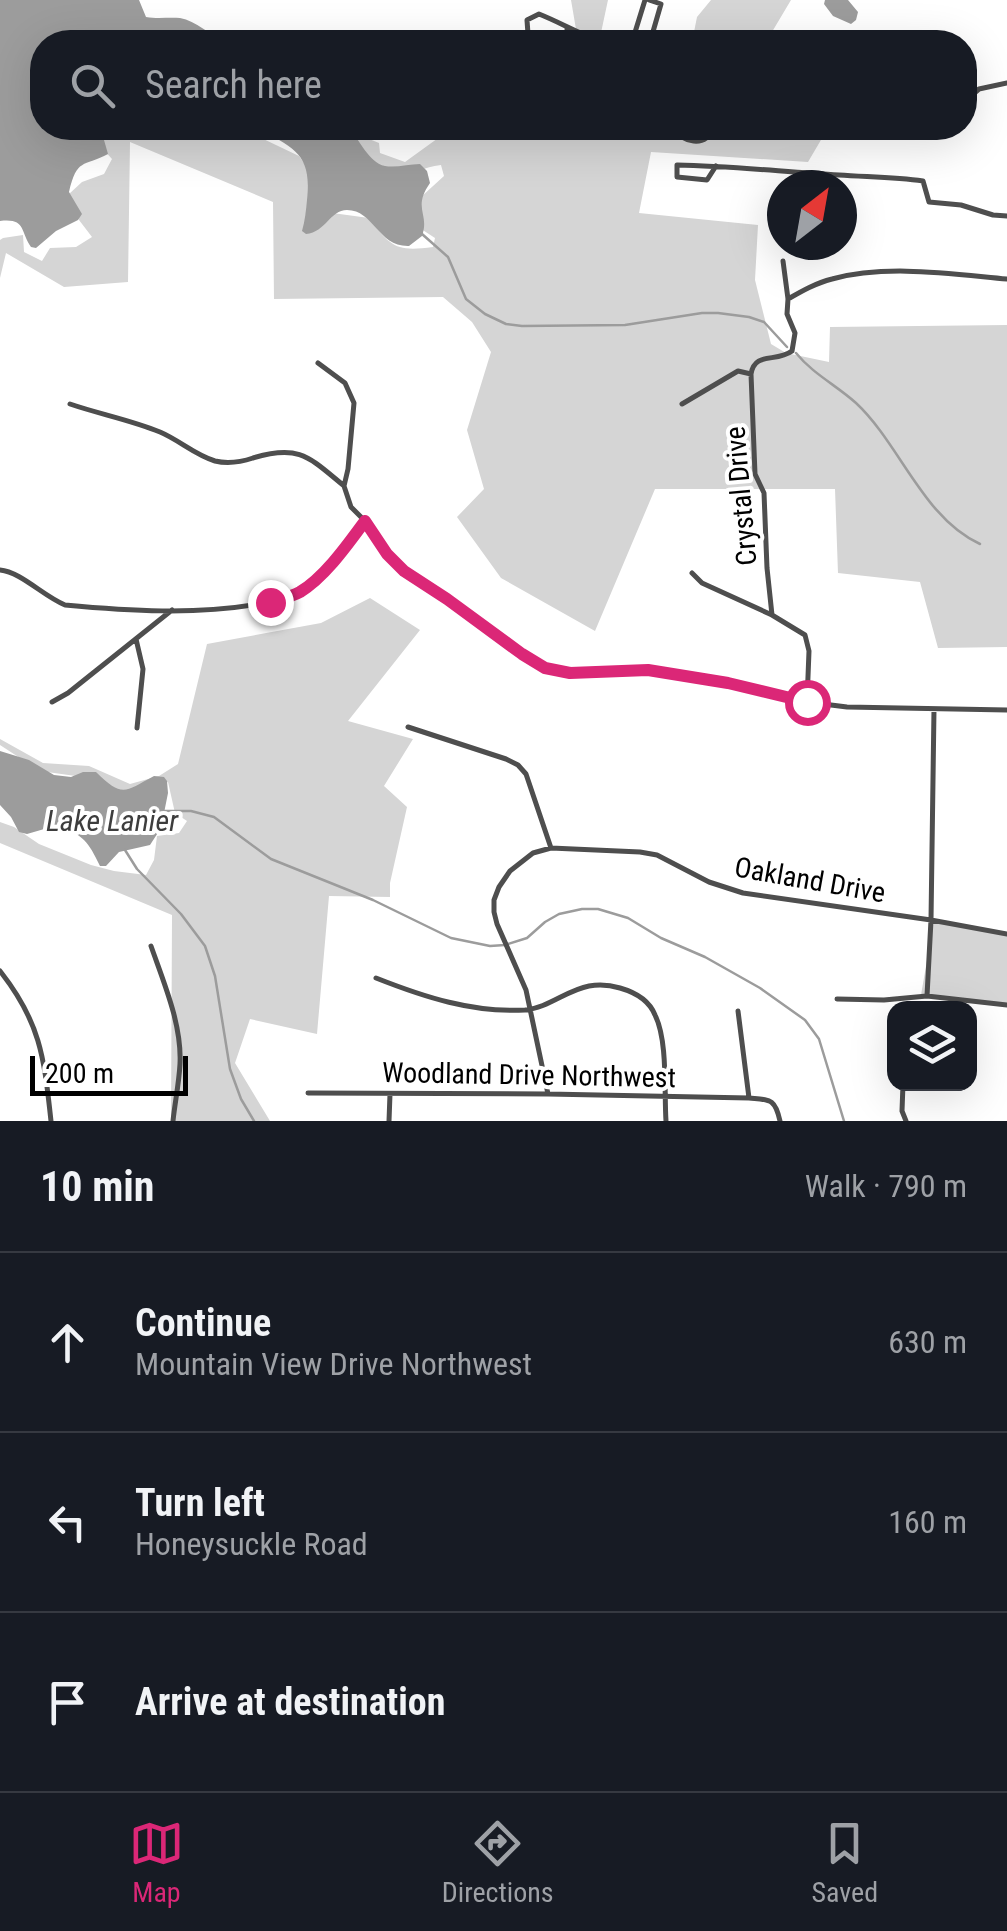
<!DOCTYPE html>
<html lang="en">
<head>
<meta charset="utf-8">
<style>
  :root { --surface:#171b24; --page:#20242c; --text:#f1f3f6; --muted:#9ea1a6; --line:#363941; --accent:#db2777 }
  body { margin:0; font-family:"Roboto Condensed",sans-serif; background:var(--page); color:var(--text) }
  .controls { position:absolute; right:30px; bottom:30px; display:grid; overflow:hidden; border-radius:20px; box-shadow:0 10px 40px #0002 }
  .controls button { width:90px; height:90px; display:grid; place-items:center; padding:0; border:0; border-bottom:2px solid var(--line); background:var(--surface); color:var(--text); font:50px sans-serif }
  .compass { position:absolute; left:767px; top:170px; width:90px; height:90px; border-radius:50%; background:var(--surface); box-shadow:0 10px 40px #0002; rotate:31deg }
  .scale { position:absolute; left:30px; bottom:25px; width:158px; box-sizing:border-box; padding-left:10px; border:5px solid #000; border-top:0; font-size:28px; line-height:35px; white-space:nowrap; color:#000; -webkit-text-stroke:8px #fff; paint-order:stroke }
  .stop { position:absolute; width:30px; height:30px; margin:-22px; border:8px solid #db2777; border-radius:50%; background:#fff }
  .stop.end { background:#db2777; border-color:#fff; box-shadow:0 2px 10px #0008 }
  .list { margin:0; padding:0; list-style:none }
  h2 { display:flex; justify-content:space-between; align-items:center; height:130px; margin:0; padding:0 40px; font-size:42px }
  h2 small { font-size:32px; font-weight:400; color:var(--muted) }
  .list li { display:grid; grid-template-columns:65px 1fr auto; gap:30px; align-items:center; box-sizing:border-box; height:180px; padding:0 40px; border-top:2px solid var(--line) }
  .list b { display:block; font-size:38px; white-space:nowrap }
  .list p { margin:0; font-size:32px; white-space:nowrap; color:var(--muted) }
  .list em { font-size:32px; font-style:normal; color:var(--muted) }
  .icon { flex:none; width:55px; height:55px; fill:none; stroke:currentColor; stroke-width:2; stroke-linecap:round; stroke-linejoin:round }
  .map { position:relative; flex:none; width:1007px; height:1121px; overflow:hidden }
  .search { position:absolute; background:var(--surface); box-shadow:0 10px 40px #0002; left:30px; right:30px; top:30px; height:110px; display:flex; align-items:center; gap:25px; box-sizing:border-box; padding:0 35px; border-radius:40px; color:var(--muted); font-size:38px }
  .sheet { height:670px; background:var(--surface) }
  nav { display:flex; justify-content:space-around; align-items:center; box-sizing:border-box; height:140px; border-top:2px solid var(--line); background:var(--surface); font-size:28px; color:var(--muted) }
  nav a { display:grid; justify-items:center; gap:5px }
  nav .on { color:var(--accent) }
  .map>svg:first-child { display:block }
  .green { fill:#d5d5d5 }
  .water { fill:#9c9c9c }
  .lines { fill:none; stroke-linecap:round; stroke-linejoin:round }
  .stream { stroke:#9c9c9c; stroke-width:2.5 }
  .street { stroke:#4e4e4e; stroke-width:5 }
  .route { stroke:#db2777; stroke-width:12 }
  .labels { text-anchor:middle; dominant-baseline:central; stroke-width:8; stroke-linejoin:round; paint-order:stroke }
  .street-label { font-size:28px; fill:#000; stroke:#fff }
  .water-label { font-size:30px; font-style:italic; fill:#3d3d3d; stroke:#fff }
</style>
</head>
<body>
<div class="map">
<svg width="1007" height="1121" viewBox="0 0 1007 1121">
  <rect width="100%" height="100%" fill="#fff"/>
  <path class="green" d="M571,0h37l-9,42h-32l10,-7z
    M711,0h80l-25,42h-74l5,-25z
    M102,128h130l23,7 44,21 16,23 10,33 44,6c22,29 27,34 64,29l2,-9 -20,-13 -5,-18 34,-31 -3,-11c-18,2 -31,11 -50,12l-54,-49h14l1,4 27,11 1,10 25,9 47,-34h153l5,4 6,-4h212l-20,34 -157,-10 -12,61 119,12 -3,55 16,64 15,9 43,9 1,-35 177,-2v322l-69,1 -18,-66 -82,-9 -3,-84h-180l-60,142 -94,-53 -44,-61 27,-28 -17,-59 24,-78 -19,-30 -29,-25 -169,2 -1,-97 -143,-60 -2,140 -64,5 -58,-34 -6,25v-38l3,-2 20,-3 1,17 18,9 8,-13 26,-1 16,-10 -13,-17 -10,-26 13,-12 22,-8 8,-15 -9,-10z
    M370,598l50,32 -72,91 65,18 -29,47 23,21 -17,76v14l-61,-1 -12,138 -67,-15 -15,44 35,58h-99l1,-206 -172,-72v-21l14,5 25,17 52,21 23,6 32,4 8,-15 3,-24 22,-3 8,-12 -12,-8 -7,-31 -26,10h-34l-11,-13 -57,-8 -40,-26v-6l43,24 46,3 41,18 29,-8 19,-12 29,-120 114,-21z
    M934,920l73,14v71l-86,-10z"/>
  <path class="water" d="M0,0h139l7,17c12,2 23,0 34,1 16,3 30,17 45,24h-183v86h62v12l4,14c-25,13 -31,4 -39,38l13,22 -4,6 -22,11 -20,17 -5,-1c-11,-16 -5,-29 -31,-26z
    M825,0h23l10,12 -2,8 -5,4 -18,-8 -9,-12z
    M258,128h91c10,11 20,35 36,38 11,2 24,-2 35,-2l7,7 3,12c-18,26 0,30 -8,53l-13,10c-31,1 -35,-36 -62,-36 -17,0 -21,22 -41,24l-4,-3c3,-10 4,-21 5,-31 5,-46 -12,-51 -49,-72z
    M0,751l29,9 25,15 17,2 12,-5h13c27,26 28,20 58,4l10,1 3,4 1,12 -7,35 -11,17 -31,7 -13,14h-6c-12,-25 -16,-30 -42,-41l-31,9 -8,-2 -8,-15 -11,-12z"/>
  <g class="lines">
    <path class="stream" d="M422,234l26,23 18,42 19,15 21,10 16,2 103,-1 77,-12h16l31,4 15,5 23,25
      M796,353c17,21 40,32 60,50 44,41 67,115 124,141
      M164,811h27l23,6 57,42 102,41 78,38 39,8 15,-1 22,-7 18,-16 14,-8 23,-5h16l30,9 33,20 44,19 55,31 45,32 14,19 25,82
      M125,850l12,19 44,45 24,32 10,30 15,93 11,30 13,22"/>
    <path class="street" d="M649,0l12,4 -11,38
      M567,29l1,5h-40l-1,-14 12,-6c20,8 37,18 56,25l3,3
      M632,42l13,-42
      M964,102l15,-13 28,-6
      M671,128c13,14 33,21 43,0
      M859,128c25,7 53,14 76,0
      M716,166l-9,14 -30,-3v-12c54,1 108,7 162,10 28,2 56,2 84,6l6,21 32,3 32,10 14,1
      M788,299c14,-8 28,-16 44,-20 54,-15 120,-5 175,0
      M318,363l27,20 9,20 -6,66 -4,17 7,21 14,14 22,33 17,17 43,28 75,55 23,14 25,5 78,-3 80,13 79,19 40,5 160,3
      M751,374l4,100 9,19 3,75 5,47
      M751,374c4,-23 25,-11 41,-23l3,-18 -8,-19 1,-15 -5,-38
      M70,404c29,10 61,16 90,28 19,8 35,23 55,29 13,3 26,1 38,-3 46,-14 56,-1 90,27
      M682,404l56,-33 13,3
      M0,570c21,2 43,26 65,35 64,6 130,10 194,-1 12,-2 27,-4 38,-9 23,-11 53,-53 68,-74
      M692,573l10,10 70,32 33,20 4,16 -2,51
      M136,639l7,30 -6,59
      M52,702l16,-9 104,-83
      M408,727l98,32 12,6 8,9 25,74
      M151,946c13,37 31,79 29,118 -1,19 -5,38 -7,57
      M0,971c41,52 44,87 51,150
      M376,978c48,19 97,35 149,32 23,-2 42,-20 64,-24 11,-2 21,-1 31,2 14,4 29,12 35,27 13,26 9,77 11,106
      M927,996l4,-76 3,-211
      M837,999l47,1 43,-4 80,9
      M738,1011l11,87
      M903,1084l-1,27 4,10
      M308,1093l240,1 201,4c21,2 26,0 31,23
      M548,1094l-22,-104 -29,-66 -3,-12v-12l5,-13 11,-16 23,-18 18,-5 89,4 17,3 52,27 34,11 188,27 76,14
      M389,1121l1,-27"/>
  </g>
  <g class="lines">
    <path class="route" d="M270,602c10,-3 21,-5 30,-10 25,-15 48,-48 65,-71l22,33 17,17 43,28 75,55 23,14 25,5 78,-3 80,13 79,19"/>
  </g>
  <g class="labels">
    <g class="street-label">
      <text transform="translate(741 496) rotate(-95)">Crystal Drive</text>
      <text transform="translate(810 880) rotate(10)">Oakland Drive</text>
      <text transform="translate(529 1075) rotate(1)">Woodland Drive Northwest</text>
    </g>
    <g class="water-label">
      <text x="112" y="820">Lake Lanier</text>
    </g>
  </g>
</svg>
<div class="controls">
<button><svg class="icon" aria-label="layers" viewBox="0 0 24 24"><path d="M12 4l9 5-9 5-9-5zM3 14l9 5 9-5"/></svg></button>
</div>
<svg class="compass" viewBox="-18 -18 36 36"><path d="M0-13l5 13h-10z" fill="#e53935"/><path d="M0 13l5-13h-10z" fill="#9ea1a6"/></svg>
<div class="scale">200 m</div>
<div class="stop" style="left:807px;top:702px"></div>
<div class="stop end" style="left:270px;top:602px"></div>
<div class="search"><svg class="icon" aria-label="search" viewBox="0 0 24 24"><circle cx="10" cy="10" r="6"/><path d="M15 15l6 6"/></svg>Search here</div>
</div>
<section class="sheet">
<h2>10 min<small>Walk · 790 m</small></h2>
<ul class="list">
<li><svg class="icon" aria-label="ahead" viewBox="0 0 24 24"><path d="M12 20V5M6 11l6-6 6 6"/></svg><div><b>Continue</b><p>Mountain View Drive Northwest</p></div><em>630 m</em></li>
<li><svg class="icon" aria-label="left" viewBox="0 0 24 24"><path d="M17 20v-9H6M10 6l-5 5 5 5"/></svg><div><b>Turn left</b><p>Honeysuckle Road</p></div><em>160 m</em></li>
<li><svg class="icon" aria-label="arrive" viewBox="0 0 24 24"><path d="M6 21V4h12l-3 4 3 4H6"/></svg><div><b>Arrive at destination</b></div></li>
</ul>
</section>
<nav>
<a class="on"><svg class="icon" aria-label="map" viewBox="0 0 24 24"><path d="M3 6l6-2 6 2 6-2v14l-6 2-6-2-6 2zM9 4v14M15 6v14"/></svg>Map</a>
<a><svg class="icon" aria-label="directions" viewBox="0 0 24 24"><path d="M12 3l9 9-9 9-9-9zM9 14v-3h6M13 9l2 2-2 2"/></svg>Directions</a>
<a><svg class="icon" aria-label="saved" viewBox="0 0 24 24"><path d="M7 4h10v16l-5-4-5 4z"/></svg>Saved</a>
</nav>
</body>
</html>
